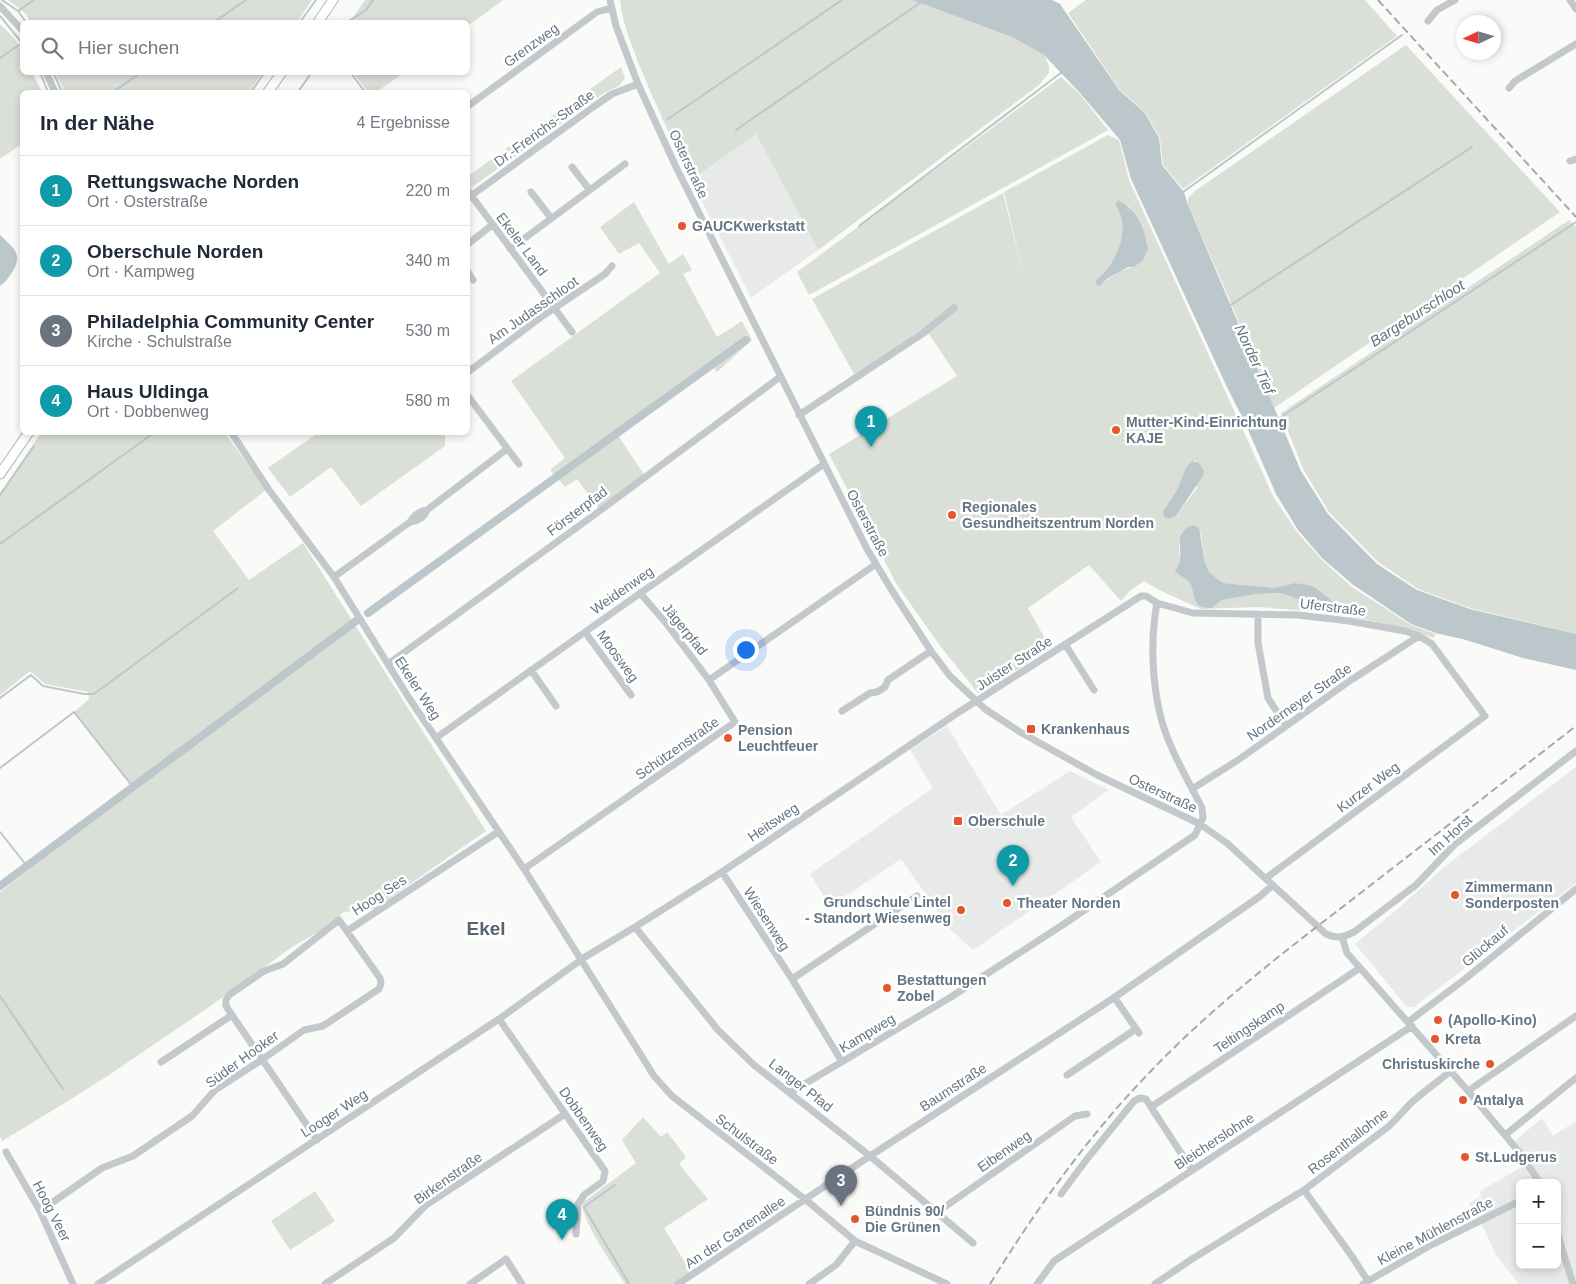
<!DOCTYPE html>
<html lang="de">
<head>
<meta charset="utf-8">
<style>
  :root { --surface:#fff; --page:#f6f6f7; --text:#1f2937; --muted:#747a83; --line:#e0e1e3; --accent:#1a73e8 }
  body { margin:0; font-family:Arial,sans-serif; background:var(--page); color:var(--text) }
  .controls { position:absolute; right:15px; bottom:15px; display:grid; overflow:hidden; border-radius:8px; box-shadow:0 2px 8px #0003 }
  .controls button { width:45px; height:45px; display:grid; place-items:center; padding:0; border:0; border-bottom:1px solid var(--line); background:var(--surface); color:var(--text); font:25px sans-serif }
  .compass { position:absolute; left:1456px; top:15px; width:45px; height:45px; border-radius:50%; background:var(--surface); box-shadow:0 2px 8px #0003; rotate:266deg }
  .you { position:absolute; left:745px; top:649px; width:18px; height:18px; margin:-12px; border:4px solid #fff; border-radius:50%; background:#1a73e8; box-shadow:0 0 0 8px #1a73e833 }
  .badge { display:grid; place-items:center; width:32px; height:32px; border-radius:50%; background:var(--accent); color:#fff; font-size:16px; font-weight:700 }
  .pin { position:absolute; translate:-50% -41px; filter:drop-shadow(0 1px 2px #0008) }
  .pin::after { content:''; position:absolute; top:26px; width:18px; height:15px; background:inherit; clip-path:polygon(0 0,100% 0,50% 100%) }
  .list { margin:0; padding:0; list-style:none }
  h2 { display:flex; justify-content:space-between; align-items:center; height:65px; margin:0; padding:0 20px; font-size:21px }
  h2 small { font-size:16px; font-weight:400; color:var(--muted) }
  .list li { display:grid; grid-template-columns:32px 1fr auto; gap:15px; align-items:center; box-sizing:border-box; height:70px; padding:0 20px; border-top:1px solid var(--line) }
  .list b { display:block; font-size:19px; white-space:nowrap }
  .list p { margin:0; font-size:16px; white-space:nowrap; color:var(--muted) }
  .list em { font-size:16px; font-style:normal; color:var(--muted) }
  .icon { flex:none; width:28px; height:28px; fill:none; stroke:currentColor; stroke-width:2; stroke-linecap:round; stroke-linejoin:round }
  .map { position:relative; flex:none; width:1576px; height:1284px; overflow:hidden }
  .search { position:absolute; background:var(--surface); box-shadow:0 2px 8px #0003; left:20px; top:20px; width:450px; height:55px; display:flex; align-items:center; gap:12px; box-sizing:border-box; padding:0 18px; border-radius:8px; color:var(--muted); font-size:19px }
  .panel { position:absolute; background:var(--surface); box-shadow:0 2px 8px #0003; left:20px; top:90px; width:450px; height:345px; border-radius:8px }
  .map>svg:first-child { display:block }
  .built { fill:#e8e9e9; fill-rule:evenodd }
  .green { fill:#dadfd7; fill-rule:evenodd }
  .water { fill:#bbc7cb }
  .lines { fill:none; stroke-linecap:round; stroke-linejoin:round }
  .stream { stroke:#bbc7cb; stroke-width:2 }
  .canal { stroke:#bbc7cb; stroke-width:8 }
  .major-casing { stroke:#b5babe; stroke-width:11 }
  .minor { stroke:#c3c8cc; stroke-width:7 }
  .major { stroke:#fff; stroke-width:9 }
  .rail { stroke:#a2aab0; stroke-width:2; stroke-dasharray:8 4; stroke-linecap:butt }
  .poi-dot { fill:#e4572e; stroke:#fff; stroke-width:2 }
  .labels { text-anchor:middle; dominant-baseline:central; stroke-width:5; stroke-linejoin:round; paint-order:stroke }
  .street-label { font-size:14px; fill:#657683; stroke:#fff }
  .poi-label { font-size:14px; font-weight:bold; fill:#657683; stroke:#fff; text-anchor:start }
  .water-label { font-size:15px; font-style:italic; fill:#60757c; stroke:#fff }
  .district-label { font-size:19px; font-weight:bold; fill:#57646e; stroke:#fff }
</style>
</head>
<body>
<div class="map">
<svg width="1576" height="1284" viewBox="0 0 1576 1284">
  <rect width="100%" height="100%" fill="#fafaf8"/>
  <path class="built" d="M756,134l62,116 -67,48 -60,-118z
    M947,726l54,89 69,-44 39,19 -38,27 30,45 -128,88 -22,-20 -50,-71 -71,47 -20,-32 123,-86 -23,-38z
    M1576,767v116l-162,124h-7l-51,-62v-2l37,-30 55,-49z
    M1542,1118l11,18 23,-15v163h-57l-23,-29 -16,-34 -5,-5 -6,-13 12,-7 -1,-5 51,-29 -16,-21zM1520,1183h37v82h-37z"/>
  <path class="green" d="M8,0h304l-15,22h-267l-4,-8z
    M365,0h138l-35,26v-4h-118z
    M620,0h292l100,37 32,18 5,11v7l-10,12 -221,165 -62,-116 -65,46c-18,-37 -35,-75 -51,-113 -8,-22 -18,-44 -20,-67z
    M1086,0h279l32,36 -214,153 -20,-24 -3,-27 -14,-25 -27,-24 -51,-76z
    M0,24c20,20 22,20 22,48l10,1 10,19h-20v52l-22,15z
    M1406,45l154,167 -286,196 -43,-105 -43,-98v-7l7,-7z
    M621,67l4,11 -6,8 -15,7 -136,97v-14z
    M55,73h207l-13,19h-184z
    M353,73h51l-28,19h-8z
    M1061,77l18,16 29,37 -299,165 -12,-23z
    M1108,135l11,5 10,40 144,316 24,36 26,29 29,26 59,38 25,9 -3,4 -30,-10 -68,-15 -77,-6 -57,2 -42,-19 -15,-9 -13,9 -10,11 -32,-36 -61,43 22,40 -57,38 -15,7 -37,-46 -44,-62 -68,-131 128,-78 -28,-42 -75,40 -42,-75 191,-106 22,90 -21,-91zM1118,200l12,7 17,35 -13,25c-11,1 -23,9 -31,17l-7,-4c21,-18 36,-51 19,-76zM1192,461h4l1,27 -21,28 -7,3 -4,-12 12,-17 9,-23zM1182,531l19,3 4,29 5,10 13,10 51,5 21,-5 21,5 11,9h-34l-13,-4 -24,1 -36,6 -8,8 -20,-21 -3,-5 -13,-11 4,-8 -1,-17z
    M634,202l35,62 14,-10 9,16 -9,4 34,63 25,-16 10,19 -35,32 -6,-7 -94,69 28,42 -45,34 -23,-31 -12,8 -15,-17 15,-12 -54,-77 149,-108 -21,-30 -20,11 -19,-27z
    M1569,220l7,7v407l-106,-26 -52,-19 -40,-27 -49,-50 -26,-43 -22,-56z
    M41,433h184l41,57 -53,41 36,49 54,-37 183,288 -112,78 -30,3 -24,19 -28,16 -86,62 -97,66 -41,26 -66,40 -2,-4v-245l130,-100 3,-5 -59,-75 15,-13 -1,-7 -43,-8 -15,-13 -30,24v-202z
    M318,433h127v13l-84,60 -30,-39 -41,30 -22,-29z
    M643,1117l18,20 6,-5 19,25 -7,7 29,35 -44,29 28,46 -16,10h-51c-12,-19 -42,-61 -43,-81l54,-40 -14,-23z
    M315,1191l20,30 -45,29 -19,-29z"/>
  <path class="water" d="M912,0h140l8,4 59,86 26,23 14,25 3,27 22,27 4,13 113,266 27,43 49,50 40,26 53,19 106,25v36l-53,-12 -57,-18 -30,-7 -25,-9 -59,-40 -30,-26 -24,-28 -22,-36 -31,-71 -19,-38 -95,-206 -11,-39 -40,-47 -36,-38 -32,-18z
    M1118,200c19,9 27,29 30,49l-5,11 -9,7h-6l-20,11 -8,8 -4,-2v-4c21,-17 36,-52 19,-76z
    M0,235c13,13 23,18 13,36 -4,6 -7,11 -13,15z
    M1192,461l7,2 5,8 -1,5 -27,40 -7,3 -5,-2 -1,-6 14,-21 9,-23z
    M1194,525l5,3 6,35 5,10 13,10 51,5 21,-5 13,2 8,3 17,14 -2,3h-13l-38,-12 -24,1 -35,6 -9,8c-24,1 -14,-17 -24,-27 -3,-3 -9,-6 -13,-10 2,-4 5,-7 5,-11 2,-17 -7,-28 14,-35z"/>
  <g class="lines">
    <path class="stream" d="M2,0l16,11 8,11
      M18,11l16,-11
      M0,16l22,27
      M214,22l32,-22
      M300,22l16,-22
      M347,22l18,-11 8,-11
      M0,58l22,-15
      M40,72l8,20
      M53,72l9,20
      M350,72l15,20
      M113,92l29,-20
      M251,92l14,-20
      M298,92l14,-20
      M668,119l174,-119
      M736,130l188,-130
      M1183,192l219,-157
      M859,226l203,-154
      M1229,306l243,-159
      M1278,419l298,-197
      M0,495l34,-49
      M0,544l155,-112
      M0,698l31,-23 12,11 41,8h10l144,-106
      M0,768l74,-56 59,75
      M0,832l27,34
      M0,996l63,93
      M615,1185l-31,22 45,77"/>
    <path class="canal" d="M368,613l378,-273
      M0,886l356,-265"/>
    <g class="major-casing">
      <path id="major" d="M318,22l15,-22
        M268,92l14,-20
        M0,474l29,-42"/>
    </g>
    <path class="minor" d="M610,0l6,26 22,58 38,83 191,382 24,40 40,62 19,25 35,33 35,23 77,43 103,49 28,20 98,90c11,5 18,3 28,-2l62,-47 38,-40 122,-94
      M1570,0l6,9
      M0,6l22,24
      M1428,21l9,-11 18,-10
      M46,72l9,20
      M1509,88l6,-7 61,-37
      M468,106l129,-94 14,-4
      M1570,161l6,-2
      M572,167l17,22
      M468,191l104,141
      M531,192l20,26
      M468,198l128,-93 16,-11 26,-10
      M468,244l24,-19
      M510,249l115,-85
      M468,272l5,8
      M468,372l76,-57 61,-41 7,-8
      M468,396l51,68
      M799,415l123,-81 32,-26
      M231,432l38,58 65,87 75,121 115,171 122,194 8,13 18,20 134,104 49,41 92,43
      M410,522c8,-1 14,-4 17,-12l80,-61
      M334,577l76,-55c4,-7 9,-11 17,-12
      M640,593l26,30 43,57
      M1258,614v29l10,55 18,28
      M585,632l46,63
      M1065,644l29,46
      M388,664l202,-146 190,-141
      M531,670l25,36
      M842,711l28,-18 7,-1 8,-5 3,-7 43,-29
      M436,738l149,-106 239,-168
      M1192,789l46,-29 113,-80 68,-44
      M524,869l211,-147 -26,-42 167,-116
      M722,872l70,107 50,83
      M635,927l83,103 36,35 116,91 103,87
      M347,931l151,-99
      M1342,937l5,16 121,138 52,62 20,30
      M792,979l125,-83
      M1114,997l25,36
      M499,1019l106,152 -2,10 -19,14 -6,9 -2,30
      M1408,1022l57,-43 111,-90
      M161,1062l71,-47
      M1067,1075l69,-46
      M1468,1091l108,-75
      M791,1092l160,-95 110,-71 134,-91 8,-17 -1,-10c-14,-28 -31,-56 -40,-86 -10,-37 -12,-81 -5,-119
      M1151,1107l41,63
      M1505,1135l71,-57
      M6,1152l34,59 33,73
      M1304,1190l47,65 17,26
      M1061,1194l26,-35 47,-58 6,-3 6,1 5,8 209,-139
      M40,1211l62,-43 31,-12 59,-40 23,-26 48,-31 41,-29 19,-4 56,-37 2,-5 -1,-6 -41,-58 -56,44 -19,7 -35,24 -3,5v6l6,9 85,125
      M936,1213l139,-97 12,-2
      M1557,1232l16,52
      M98,1284l401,-265 86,-62 50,-30 87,-55 234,-158 185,-118h5l11,7 36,10 105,2 51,6 56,10 14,5 13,8 53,72 -219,162
      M325,1284l69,-46 32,-33 139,-91
      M470,1284l36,-25 16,25
      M678,1284l192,-128 242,-157 147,-102 14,-12
      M809,1284l27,-19 19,-24
      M1037,1284l17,-23 358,-235
      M1155,1284l37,-25 112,-69 84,-63c8,-7 14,-15 22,-23 13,-12 27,-22 41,-33
      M1363,1284l68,-39 89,-44"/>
    <use href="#major" class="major"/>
    <path class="rail" d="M1378,0l198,217
      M990,1284c47,-76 98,-148 160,-212 61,-64 130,-117 199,-170 76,-59 151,-117 227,-176"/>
  </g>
  <g class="poi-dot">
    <circle cx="682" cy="226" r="5"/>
    <circle cx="1116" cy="430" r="5"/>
    <circle cx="952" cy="515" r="5"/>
    <rect x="1026" y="724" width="10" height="10" rx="2.5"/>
    <circle cx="728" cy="738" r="5"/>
    <rect x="953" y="816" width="10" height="10" rx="2.5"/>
    <circle cx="1455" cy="895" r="5"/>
    <circle cx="1007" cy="903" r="5"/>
    <circle cx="961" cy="910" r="5"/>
    <circle cx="887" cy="988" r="5"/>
    <circle cx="1438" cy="1020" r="5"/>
    <circle cx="1435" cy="1039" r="5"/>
    <circle cx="1490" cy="1064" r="5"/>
    <circle cx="1463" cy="1100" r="5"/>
    <circle cx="1465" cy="1157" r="5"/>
    <circle cx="855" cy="1219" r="5"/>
  </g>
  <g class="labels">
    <g class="street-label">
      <text transform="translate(531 45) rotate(-36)">Grenzweg</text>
      <text transform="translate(544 128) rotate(-36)">Dr.-Frerichs-Straße</text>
      <text transform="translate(689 164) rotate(65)">Osterstraße</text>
      <text transform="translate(522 244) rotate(53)">Ekeler Land</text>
      <text transform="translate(533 310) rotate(-35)">Am Judasschloot</text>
      <text transform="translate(577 511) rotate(-37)">Försterpfad</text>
      <text transform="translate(868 523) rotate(62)">Osterstraße</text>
      <text transform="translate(622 590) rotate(-35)">Weidenweg</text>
      <text transform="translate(1333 607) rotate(7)">Uferstraße</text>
      <text transform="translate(685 629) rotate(51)">Jägerpfad</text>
      <text transform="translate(618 656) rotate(54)">Moosweg</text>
      <text transform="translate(1014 663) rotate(-33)">Juister Straße</text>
      <text transform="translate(418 688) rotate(57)">Ekeler Weg</text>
      <text transform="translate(1299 702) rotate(-35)">Norderneyer Straße</text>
      <text transform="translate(677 748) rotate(-35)">Schützenstraße</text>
      <text transform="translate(1368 787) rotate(-37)">Kurzer Weg</text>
      <text transform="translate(1163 793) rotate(25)">Osterstraße</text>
      <text transform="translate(773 822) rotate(-34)">Heitsweg</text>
      <text transform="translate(1450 835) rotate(-42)">Im Horst</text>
      <text transform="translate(379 895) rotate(-33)">Hoog Ses</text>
      <text transform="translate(767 919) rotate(57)">Wiesenweg</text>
      <text transform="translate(1485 946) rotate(-40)">Glückauf</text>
      <text transform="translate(1249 1027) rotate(-34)">Teltingskamp</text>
      <text transform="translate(867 1033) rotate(-31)">Kampweg</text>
      <text transform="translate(242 1059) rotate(-36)">Süder Hooker</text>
      <text transform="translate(801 1085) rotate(38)">Langer Pfad</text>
      <text transform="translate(953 1087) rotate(-33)">Baumstraße</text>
      <text transform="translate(334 1113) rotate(-33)">Looger Weg</text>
      <text transform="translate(584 1119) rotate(55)">Dobbenweg</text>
      <text transform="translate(747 1139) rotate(37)">Schulstraße</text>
      <text transform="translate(1214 1141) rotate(-33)">Bleicherslohne</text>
      <text transform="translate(1348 1141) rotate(-38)">Rosenthallohne</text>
      <text transform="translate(1004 1151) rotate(-35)">Eibenweg</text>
      <text transform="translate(448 1178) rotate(-35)">Birkenstraße</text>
      <text transform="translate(52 1211) rotate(63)">Hoog Veer</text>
      <text transform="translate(1435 1231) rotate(-28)">Kleine Mühlenstraße</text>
      <text transform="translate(735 1232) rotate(-34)">An der Gartenallee</text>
    </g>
    <g class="poi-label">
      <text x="692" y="226">GAUCKwerkstatt</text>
      <text x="1126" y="422">Mutter-Kind-Einrichtung<tspan x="1126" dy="16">KAJE</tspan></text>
      <text x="962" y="507">Regionales<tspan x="962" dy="16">Gesundheitszentrum Norden</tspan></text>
      <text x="1041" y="729">Krankenhaus</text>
      <text x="738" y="730">Pension<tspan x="738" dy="16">Leuchtfeuer</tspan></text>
      <text x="968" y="821">Oberschule</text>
      <text x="1465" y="887">Zimmermann<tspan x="1465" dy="16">Sonderposten</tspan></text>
      <text x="951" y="902" text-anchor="end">Grundschule Lintel<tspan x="951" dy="16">- Standort Wiesenweg</tspan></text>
      <text x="1017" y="903">Theater Norden</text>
      <text x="897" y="980">Bestattungen<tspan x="897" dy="16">Zobel</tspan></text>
      <text x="1448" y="1020">(Apollo-Kino)</text>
      <text x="1445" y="1039">Kreta</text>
      <text x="1480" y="1064" text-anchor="end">Christuskirche</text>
      <text x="1473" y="1100">Antalya</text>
      <text x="1475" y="1157">St.Ludgerus</text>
      <text x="865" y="1211">Bündnis 90/<tspan x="865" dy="16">Die Grünen</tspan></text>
    </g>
    <g class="water-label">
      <text transform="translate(1417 313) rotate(-33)">Bargeburschloot</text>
      <text transform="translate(1255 359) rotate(65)">Norder Tief</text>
    </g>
    <g class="district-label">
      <text x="486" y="928">Ekel</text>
    </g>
  </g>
</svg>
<div class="controls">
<button>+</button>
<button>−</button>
</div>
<svg class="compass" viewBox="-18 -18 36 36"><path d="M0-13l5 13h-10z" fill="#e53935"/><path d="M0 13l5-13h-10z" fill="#747a83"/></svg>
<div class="you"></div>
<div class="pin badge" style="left:871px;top:447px;background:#0f9aa8">1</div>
<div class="pin badge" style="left:1013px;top:886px;background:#0f9aa8">2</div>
<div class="pin badge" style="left:841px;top:1206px;background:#6b7280">3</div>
<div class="pin badge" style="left:562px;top:1240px;background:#0f9aa8">4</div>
<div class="search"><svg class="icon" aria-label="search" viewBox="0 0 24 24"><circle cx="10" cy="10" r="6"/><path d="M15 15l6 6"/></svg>Hier suchen</div>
<section class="panel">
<h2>In der Nähe<small>4 Ergebnisse</small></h2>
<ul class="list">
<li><span class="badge" style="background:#0f9aa8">1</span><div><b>Rettungswache Norden</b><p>Ort · Osterstraße</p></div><em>220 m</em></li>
<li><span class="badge" style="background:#0f9aa8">2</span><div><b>Oberschule Norden</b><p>Ort · Kampweg</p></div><em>340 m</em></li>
<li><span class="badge" style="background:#6b7280">3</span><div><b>Philadelphia Community Center</b><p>Kirche · Schulstraße</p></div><em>530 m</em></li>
<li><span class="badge" style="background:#0f9aa8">4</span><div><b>Haus Uldinga</b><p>Ort · Dobbenweg</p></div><em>580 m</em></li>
</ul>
</section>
</div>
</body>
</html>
